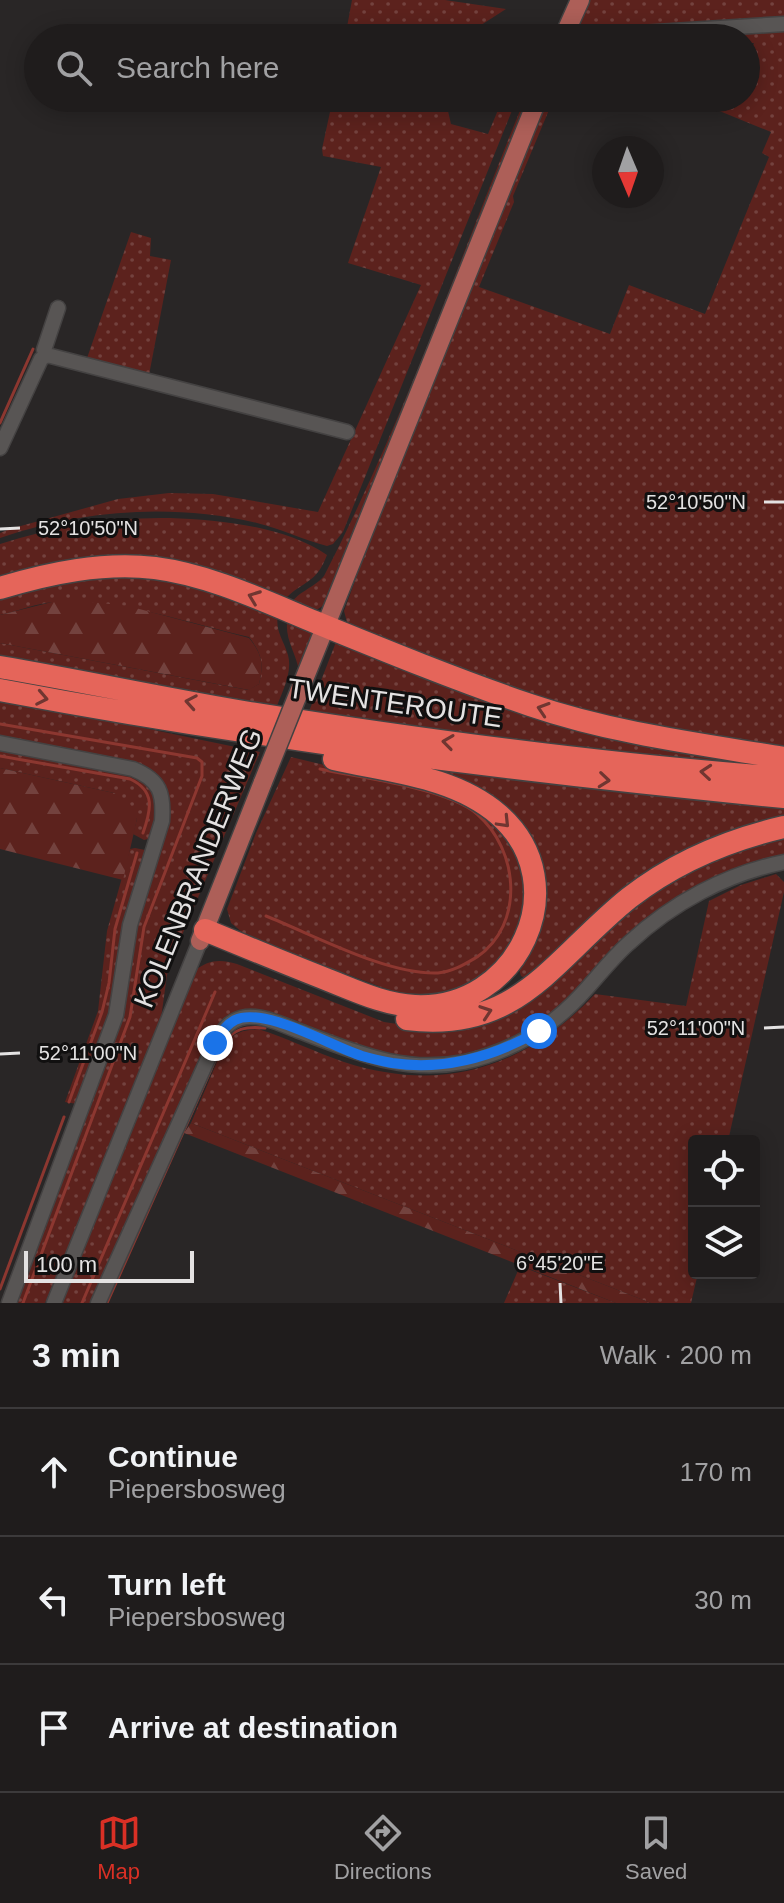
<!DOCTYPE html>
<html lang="en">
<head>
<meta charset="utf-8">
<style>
  :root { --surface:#1f1c1c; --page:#272525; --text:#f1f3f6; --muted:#a1a1a3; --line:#3c3a3b; --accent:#d93025 }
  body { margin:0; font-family:Arial,sans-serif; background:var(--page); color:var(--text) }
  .controls { position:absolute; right:24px; bottom:24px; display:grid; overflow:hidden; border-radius:8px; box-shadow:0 4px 20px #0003 }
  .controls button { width:72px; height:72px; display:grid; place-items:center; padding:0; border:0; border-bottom:2px solid var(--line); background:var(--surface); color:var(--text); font:40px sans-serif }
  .compass { position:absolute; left:592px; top:136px; width:72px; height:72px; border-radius:50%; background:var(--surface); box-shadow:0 4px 20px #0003; rotate:178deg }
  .scale { position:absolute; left:24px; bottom:20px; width:170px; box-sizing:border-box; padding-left:8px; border:4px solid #e4e2e2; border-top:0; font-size:22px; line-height:28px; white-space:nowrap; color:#e4e2e2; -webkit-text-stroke:6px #111010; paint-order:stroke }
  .stop { position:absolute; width:24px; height:24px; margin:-18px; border:6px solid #1a73e8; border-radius:50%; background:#fff }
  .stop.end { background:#1a73e8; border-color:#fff; box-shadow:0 2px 8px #0008 }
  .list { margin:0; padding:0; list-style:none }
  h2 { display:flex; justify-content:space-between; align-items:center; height:104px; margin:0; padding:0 32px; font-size:34px }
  h2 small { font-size:26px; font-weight:400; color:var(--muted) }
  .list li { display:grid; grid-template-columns:52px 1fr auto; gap:24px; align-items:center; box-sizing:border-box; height:128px; padding:0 32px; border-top:2px solid var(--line) }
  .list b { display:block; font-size:30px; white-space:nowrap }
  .list p { margin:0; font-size:26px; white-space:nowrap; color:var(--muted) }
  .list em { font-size:26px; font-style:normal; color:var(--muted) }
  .icon { flex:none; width:44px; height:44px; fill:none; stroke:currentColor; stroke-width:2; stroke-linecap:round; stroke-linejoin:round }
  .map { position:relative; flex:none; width:784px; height:1303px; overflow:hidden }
  .search { position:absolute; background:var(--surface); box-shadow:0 4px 20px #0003; left:24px; right:24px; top:24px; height:88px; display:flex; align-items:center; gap:20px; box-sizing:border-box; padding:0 28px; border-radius:44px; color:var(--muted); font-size:30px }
  .sheet { height:488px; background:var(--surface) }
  nav { display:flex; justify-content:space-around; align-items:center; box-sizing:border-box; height:112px; border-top:2px solid var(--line); background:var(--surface); font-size:22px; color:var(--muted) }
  nav a { display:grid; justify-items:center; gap:4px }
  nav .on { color:var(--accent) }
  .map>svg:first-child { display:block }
  .grass { fill:url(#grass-dots) }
  .forest { fill:url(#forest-firs) }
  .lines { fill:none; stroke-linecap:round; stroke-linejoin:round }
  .stream { stroke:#8c3730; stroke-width:3 }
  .minor-casing { stroke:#444242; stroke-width:17 }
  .major-casing { stroke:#444242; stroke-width:21 }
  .highway-casing { stroke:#444242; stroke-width:25 }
  .minor { stroke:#585554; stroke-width:14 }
  .major { stroke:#ad5f58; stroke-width:18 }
  .highway { stroke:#e5655a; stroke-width:22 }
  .major-bridge-casing { stroke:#444242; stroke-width:21; stroke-linecap:butt }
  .major-bridge { stroke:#ad5f58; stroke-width:18 }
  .oneway { stroke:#703631 }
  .route { stroke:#1a73e8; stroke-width:10 }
  .ticks { fill:none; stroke:#e4e2e2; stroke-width:3 }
  .labels { text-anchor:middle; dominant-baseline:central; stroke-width:6; stroke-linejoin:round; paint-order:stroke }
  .street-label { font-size:28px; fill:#e4e2e2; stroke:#111010 }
  .ticks-label { font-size:20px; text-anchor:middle; fill:#e4e2e2; stroke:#111010; stroke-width:6; stroke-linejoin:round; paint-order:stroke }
</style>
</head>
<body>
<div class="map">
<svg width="784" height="1303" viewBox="0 0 784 1303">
  <defs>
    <pattern id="grass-dots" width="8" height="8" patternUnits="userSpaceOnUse" patternTransform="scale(2)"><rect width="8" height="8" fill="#5c221d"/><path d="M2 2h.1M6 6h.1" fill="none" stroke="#73423e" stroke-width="1.8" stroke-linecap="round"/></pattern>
    <pattern id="forest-firs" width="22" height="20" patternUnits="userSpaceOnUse" patternTransform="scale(2)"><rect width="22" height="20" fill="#5c221d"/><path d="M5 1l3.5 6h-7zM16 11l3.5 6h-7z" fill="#73423e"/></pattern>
  </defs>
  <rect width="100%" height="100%" fill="#292626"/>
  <path class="grass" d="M352,0h93l61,9 -45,29h-116z
    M587,0h197v20l-197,11c-13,-10 -6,-18 0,-31z
    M784,28v727l-185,-34 -251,-95 -4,-15 25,-69 85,-222 91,-222h9l-41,98 1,6 -35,85 131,47 19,-49 76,29 64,-157 -7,-4 9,-21 -76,-31 -2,-3h12l22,8 4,-8h15v-36l8,-19h-8v-5h-33l3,-6z
    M333,98h112l6,26 37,10 15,-36h14l-174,434 -10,12 -6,2c-23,-6 -46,-17 -70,-23 -86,-20 -174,-13 -257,15v-5l10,-4 108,-30 51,-6 44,1 105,18 103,-227 -73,-22 33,-96 -58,-11 -1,-7z
    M525,98h6l-207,507 -9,6 -26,-4c8,-16 24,-18 35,-31 79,-154 136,-318 201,-478z
    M131,232l20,6 -1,18 21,4 -22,115 -63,-14z
    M170,518c51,2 114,8 157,37 -11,29 -23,25 -42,44l-102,-28 -183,14v-41c56,-18 112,-27 170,-26z
    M144,573l134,38c-3,21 4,25 10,44 5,18 -7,39 -13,56l-275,-51v-17l248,47 11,-6c5,-20 3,-30 -10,-47 -65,-15 -127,-38 -195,-35 -17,1 -36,9 -54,13v-23l26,-8z
    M288,617l26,16 -15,38c-3,-19 -16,-34 -11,-54z
    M341,640l145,55 272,64 26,14 -186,-19 -290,-40 28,-72z
    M0,698l260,54 -86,202 -7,21 -8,58 -114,270h-33l73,-196 48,-179 33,-97 -5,-49 -161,-44z
    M0,746l120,23 28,11 11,23 -7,35 -8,2 -11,-6 4,-15 -23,-26 -114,-25z
    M291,757l158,38 38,20 24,27 13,32 2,30 -16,49 -44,36 -29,6 -40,-2 -149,-56 -17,-14 -4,-14 29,-76z
    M410,763l374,43v16l-67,20 -192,136 -4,-2 -3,-10 4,-8 6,-110z
    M784,832v25l-97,39 -127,115 -52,33 -56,14h-54l-165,-41 -140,286h-34l135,-332c15,-11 25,-12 43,-7l147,58 40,6 31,-2 136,-85 77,-61z
    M135,848l10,2 2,6 -33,148 -37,100 -12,-2 33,-91 9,-80 23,-82z
    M776,874l8,8v10l-56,249h-34v132h4l-7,30h-40l-460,-180 34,-80c10,-11 18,-13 33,-14 29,9 57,23 86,33 98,32 181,6 251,-68l91,12 23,-105 32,-16z
    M520,1266l96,37h-112z"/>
  <path class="forest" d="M64,599l64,7 121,32c13,16 15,26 10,46l-10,6 -249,-47v-28z
    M0,768l114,25 16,11 7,15 -14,61 -123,-31z
    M191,1123l460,180h-35l-432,-170z"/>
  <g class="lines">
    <path class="stream" d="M0,423l33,-74
      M0,724l197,34 5,4v14l-58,151 -14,90 -107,286
      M0,756l130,23c26,12 21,31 13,54
      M266,916c48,19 121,59 172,57 14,-1 27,-9 39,-16 48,-33 42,-107 0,-143 -31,-26 -115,-36 -157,-45
      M69,1102l33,-90 7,-29 6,-54 22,-76
      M0,1289l64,-172
      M82,1303l133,-311
      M107,1303l115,-258c12,-17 24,-19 43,-17"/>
    <g class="minor-casing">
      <path id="minor" d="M567,29l26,7 191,-12
        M58,308l-14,42 3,5 300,77
        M0,448l41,-89 6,-4
        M0,743l133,26c27,11 31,24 29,52l-32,104 -14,90 -107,288
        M54,1303l146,-362
        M98,1303l117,-260c8,-13 15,-24 31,-26 18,-2 37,8 53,14 57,21 103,43 165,31 44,-9 85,-33 115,-65 17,-18 32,-38 50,-54 43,-40 97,-69 155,-81"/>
    </g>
    <g class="major-casing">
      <path id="major" d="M563,38l17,-38
        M303,682l235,-584
        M200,941l63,-159"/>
    </g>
    <g class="highway-casing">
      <path id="highway" d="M0,588c50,-15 102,-26 155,-20 55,7 109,33 160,54 71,29 142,58 215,83 82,28 169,39 254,53
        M0,667c83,14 166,32 250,46 177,28 355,52 534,65
        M0,690c260,49 521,82 784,107
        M205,930c41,17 82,34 123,50 28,11 57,25 87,26 102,5 163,-121 84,-191 -45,-39 -109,-43 -165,-56
        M407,1019c112,14 146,-60 222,-121 45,-35 99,-58 155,-71"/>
    </g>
    <use href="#minor" class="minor"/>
    <use href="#major" class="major"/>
    <use href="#highway" class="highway"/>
    <g class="major-bridge-casing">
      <path id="major-bridge" d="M263,782l40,-100"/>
    </g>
    <use href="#major-bridge" class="major-bridge"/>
  </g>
  <defs><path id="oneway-chevron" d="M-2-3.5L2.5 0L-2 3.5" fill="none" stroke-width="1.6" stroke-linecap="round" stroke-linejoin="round" transform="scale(2)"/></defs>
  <g class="oneway">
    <use href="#oneway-chevron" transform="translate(254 597) rotate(-159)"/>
    <use href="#oneway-chevron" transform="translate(42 698) rotate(11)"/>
    <use href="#oneway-chevron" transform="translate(191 702) rotate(-170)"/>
    <use href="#oneway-chevron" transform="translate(543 709) rotate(-162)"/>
    <use href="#oneway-chevron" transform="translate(448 742) rotate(-172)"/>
    <use href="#oneway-chevron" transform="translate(706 772) rotate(-175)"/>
    <use href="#oneway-chevron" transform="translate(604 780) rotate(6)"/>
    <use href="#oneway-chevron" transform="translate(504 822) rotate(46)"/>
    <use href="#oneway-chevron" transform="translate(486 1012) rotate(-19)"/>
  </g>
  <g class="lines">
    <path class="route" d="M215,1043c6,-9 10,-18 20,-23 30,-14 97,27 127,36 10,3 20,5 30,7 52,8 101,-6 147,-32"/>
  </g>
  <path class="ticks" d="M764,502h20M0,529l20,-1M764,1028l20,-1M0,1054l20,-1M560,1283l1,20"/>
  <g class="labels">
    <g class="street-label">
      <text transform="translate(395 703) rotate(8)">TWENTEROUTE</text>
      <text transform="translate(198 868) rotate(-68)">KOLENBRANDERWEG</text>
    </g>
  </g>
  <g class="ticks-label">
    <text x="696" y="509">52°10'50"N</text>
    <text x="88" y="535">52°10'50"N</text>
    <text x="696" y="1035">52°11'00"N</text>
    <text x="88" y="1060">52°11'00"N</text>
    <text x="560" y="1270">6°45'20"E</text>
  </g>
</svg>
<div class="controls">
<button><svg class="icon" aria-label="locate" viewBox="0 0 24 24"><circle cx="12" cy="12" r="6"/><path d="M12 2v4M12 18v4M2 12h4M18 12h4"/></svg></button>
<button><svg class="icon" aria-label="layers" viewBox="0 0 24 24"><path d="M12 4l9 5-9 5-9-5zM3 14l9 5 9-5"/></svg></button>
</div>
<svg class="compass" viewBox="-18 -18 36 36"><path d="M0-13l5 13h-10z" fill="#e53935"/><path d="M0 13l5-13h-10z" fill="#a1a1a3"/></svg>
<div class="scale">100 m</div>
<div class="stop" style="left:539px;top:1031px"></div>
<div class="stop end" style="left:215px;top:1043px"></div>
<div class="search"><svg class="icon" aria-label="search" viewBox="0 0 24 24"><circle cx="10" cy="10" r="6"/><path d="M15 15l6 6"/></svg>Search here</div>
</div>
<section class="sheet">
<h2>3 min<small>Walk · 200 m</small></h2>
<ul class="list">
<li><svg class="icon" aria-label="ahead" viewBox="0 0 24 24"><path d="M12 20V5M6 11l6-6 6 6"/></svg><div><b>Continue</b><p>Piepersbosweg</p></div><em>170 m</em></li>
<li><svg class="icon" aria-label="left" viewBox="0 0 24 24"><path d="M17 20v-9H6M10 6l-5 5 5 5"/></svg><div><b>Turn left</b><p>Piepersbosweg</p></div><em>30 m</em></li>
<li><svg class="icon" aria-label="arrive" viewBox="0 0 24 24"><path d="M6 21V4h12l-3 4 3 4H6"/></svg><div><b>Arrive at destination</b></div></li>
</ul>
</section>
<nav>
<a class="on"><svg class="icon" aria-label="map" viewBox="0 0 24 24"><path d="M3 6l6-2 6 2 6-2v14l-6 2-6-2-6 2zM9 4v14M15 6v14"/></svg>Map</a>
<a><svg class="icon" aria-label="directions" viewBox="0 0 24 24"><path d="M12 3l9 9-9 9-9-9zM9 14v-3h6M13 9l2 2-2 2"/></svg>Directions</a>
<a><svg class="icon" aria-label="saved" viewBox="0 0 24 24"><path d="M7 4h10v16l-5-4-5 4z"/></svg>Saved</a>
</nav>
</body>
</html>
